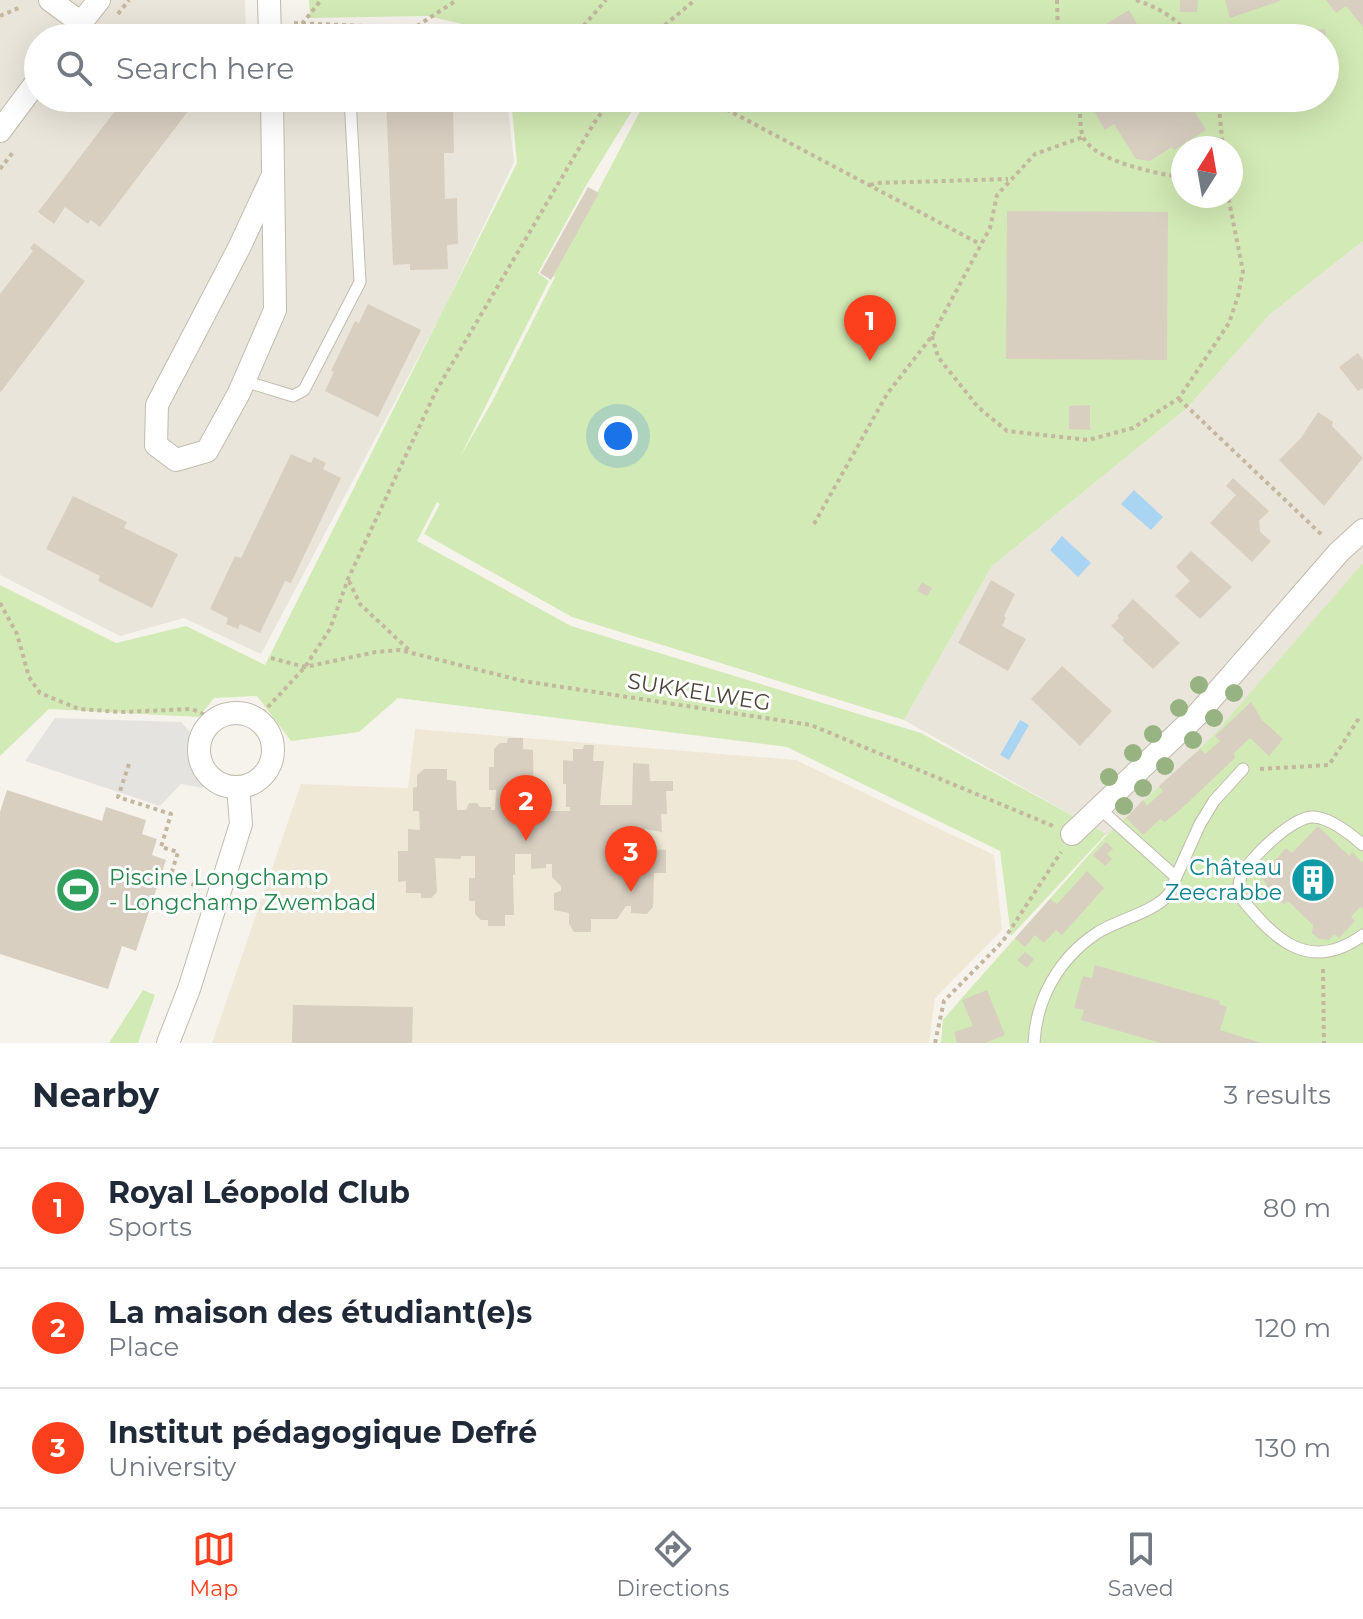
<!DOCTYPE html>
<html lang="en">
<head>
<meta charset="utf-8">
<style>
  :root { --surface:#fff; --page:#f6f6f7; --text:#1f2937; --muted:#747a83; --line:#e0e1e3; --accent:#fc3f1d }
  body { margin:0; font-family:Montserrat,sans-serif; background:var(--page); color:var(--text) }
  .compass { position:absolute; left:1171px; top:136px; width:72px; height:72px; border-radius:50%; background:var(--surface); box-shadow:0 8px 32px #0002; rotate:11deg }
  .you { position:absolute; left:618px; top:436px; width:28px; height:28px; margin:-20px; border:6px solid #fff; border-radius:50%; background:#1a73e8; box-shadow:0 0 0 12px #1a73e833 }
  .badge { display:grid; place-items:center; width:52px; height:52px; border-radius:50%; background:var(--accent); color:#fff; font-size:26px; font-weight:700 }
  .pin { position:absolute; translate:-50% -66px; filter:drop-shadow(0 2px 4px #0008) }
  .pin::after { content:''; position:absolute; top:42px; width:28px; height:24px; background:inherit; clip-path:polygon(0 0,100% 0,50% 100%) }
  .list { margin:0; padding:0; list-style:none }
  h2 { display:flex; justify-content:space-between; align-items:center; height:104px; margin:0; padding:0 32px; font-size:34px }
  h2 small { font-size:26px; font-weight:400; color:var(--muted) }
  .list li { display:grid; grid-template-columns:52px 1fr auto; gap:24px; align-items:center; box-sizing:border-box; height:120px; padding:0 32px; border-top:2px solid var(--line) }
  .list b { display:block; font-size:30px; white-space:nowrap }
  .list p { margin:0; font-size:26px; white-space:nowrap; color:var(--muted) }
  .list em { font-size:26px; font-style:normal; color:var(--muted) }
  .icon { flex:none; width:44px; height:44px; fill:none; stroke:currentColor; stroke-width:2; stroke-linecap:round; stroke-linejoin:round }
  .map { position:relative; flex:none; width:1363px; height:1043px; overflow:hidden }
  .search { position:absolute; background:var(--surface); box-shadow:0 8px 32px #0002; left:24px; right:24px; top:24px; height:88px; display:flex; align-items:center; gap:20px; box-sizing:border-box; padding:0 28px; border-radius:44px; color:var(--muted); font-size:30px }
  .sheet { height:464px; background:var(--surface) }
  nav { display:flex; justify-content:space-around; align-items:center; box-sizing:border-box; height:112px; border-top:2px solid var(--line); background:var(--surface); font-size:22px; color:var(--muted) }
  nav a { display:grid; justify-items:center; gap:4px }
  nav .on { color:var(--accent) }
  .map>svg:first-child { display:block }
  .residential { fill:#eae5da }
  .education { fill:#efe8d6 }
  .green { fill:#d2eab5; fill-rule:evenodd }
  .parking { fill:#e5e3e0 }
  .water { fill:#a9d4f2 }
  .building { fill:#d8cfc1 }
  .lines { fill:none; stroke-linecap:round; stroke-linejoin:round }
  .service-casing { stroke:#c2bbae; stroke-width:13 }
  .minor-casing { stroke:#c2bbae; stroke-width:24 }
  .path { stroke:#c4b79f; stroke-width:4; stroke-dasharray:4 4; stroke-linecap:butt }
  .service { stroke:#fff; stroke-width:11 }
  .minor { stroke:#fff; stroke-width:22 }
  .tree { fill:#97b381 }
  .labels { text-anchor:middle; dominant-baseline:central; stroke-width:6; stroke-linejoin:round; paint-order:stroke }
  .street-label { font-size:22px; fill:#4b4439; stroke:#fff }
  .culture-label { font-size:22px; fill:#0d838f; stroke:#fff; text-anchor:end }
  .leisure-label { font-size:22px; fill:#27864d; stroke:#fff; text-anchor:start }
</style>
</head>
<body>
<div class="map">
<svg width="1363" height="1043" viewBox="0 0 1363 1043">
  <rect width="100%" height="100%" fill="#f6f3ec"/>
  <path class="residential" d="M0,0h245l1,38 175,-3 13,3h-396v60h469l7,64 -71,149 -182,343 -77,-36 -64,18 -120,-61z
    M1363,241v802h-422l2,-23 164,-185 -203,-115 88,-154 196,-159 81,-92z"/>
  <path class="education" d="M415,729l381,31 198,95 8,75 -67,68 -6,45h-717l89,-259 107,4z"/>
  <path class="green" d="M309,0h1054v241l-94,74 -81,92 -196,159 -88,154 -332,-103 -148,-83 16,-30 -3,-2 -20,39 154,85 350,107 185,101 -95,102 -11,-85 -213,-104 -389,-49 -39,34 -68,9 -34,-45 -43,2 -15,19 -150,-8 -49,47v-171l116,58 70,-17 79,39 252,-502 -6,-65h129l-53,86 -49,89 11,8 -89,176 32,-55 63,-125 -2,-1 94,-178h678v-60h-818v-4l-80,-18 -117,2zM1183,148h48v48h-48z
    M1363,563v480h-422l2,-23 18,-21 142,-160 109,-102z
    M143,990l12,5 -17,48h-29z"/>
  <path class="parking" d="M55,718l126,4 10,11 12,55 -22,-4 -21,22 -135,-45z"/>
  <path class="water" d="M1134,490l29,27 -12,13 -30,-26z
    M1062,536l29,27 -13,14 -28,-27z
    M1020,720l9,5 -20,35 -9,-5z"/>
  <path class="building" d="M1180,0h18l-1,12h-17z
    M1225,0h54l1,1 -50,17z
    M1326,0h37v27l-17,-21 -10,7z
    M1129,10l12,21 3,-2 5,8 17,-10 7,11h-90z
    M1325,29l1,9h-33v-6z
    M125,98h73l-98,129 -9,-7 -3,4 -23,-17 -11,17 -16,-12z
    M386,98h55l1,9h11l1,46h-10l1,46 12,-1 1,46 -11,1 1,24 -38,1v-6l-17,1z
    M1098,98h88l20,32 -32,20 -2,-3 -22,14 -14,-2 -22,-35 -9,6 -12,-21 9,-5z
    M588,187l11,6 -48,87 -11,-7z
    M1007,211l161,1 -1,148 -161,-1z
    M34,243l51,38 -85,112v-99l33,-43 -3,-3z
    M368,304l53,26 -43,87 -53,-26 9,-19 -3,-1 24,-50 4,2z
    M1358,353l5,7v28l-5,3 -19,-24z
    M1090,405v25l-21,-1v-23z
    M1318,412l15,10 -1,4 31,32 -39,48 -45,-46 22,-22z
    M291,454l20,9 3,-6 12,6 -3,6 18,9 -50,105 -6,-2 -25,52 -20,-9 -2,5 -12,-5 2,-6 -18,-9 25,-53 6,2z
    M1233,478l36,33 -10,10 1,11 11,9 -19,21 -42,-39 26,-28 -10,-9z
    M73,496l54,26 -3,6 54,26 -26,54 -54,-27 2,-5 -54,-27z
    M1191,551l41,36 -32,32 -25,-23 15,-15 -14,-14z
    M991,580l24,14 -11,22 2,2 -4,8 24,13 -18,32 -50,-28z
    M922,582l10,6 -5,8 -10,-5z
    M1133,599l47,44 -27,26 -31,-29 2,-2 -13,-12 8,-8 -2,-2z
    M1062,666l50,45 -32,35 -49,-47z
    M1251,702l11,18 21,19 -14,17 -19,-18 -16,15 1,5 -54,51 -16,13 -5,-3 -17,16 -17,-17 17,-18 4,6 16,-15 -4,-5 41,-37 5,5 15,-13 -5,-5z
    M508,738h15v11l10,1 1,68 11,1v-8h25v-4h-4v-23h-3v-24l10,1v-12h10l1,-4h10l-1,16h11l-4,44h32l1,-42 16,1 1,17h23v10h-7l1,23h-6l1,18 -17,-3v20l21,1v23h-12l-1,34 -6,7 -16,-1v-7h-5l-9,13h-26v13h-17l-5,-8v-11l-15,-3v-17l7,-2v-5l-9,-9v-13h-6v4l-15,1v-15h-16v21h-2l1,40h-9v11h-17v-6h-7l-6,-6v-13h-6v-23h6v-22h-14v3l-26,-1 2,34 -6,6h-10v-5h-15v-12l-8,1v-31h10v-22l12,1 -1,-19h-6v-23l4,-1v-12l7,-6h23v11l9,1 1,29h9l3,-7h8l3,4h11v3h4l1,-20h-7v-23h5v-18l6,-6h7z
    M7,790l95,31 4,-14 40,13 -4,14 15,5 -5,16 14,5 -7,21 -23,70 -14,-5 -14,43 -108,-35v-142z
    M1318,826l31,30 3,-4 11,11v46l-3,-2 -9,10 4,4 -16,17 -5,-4 -5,6 -10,-1 -7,-6 1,-8 -25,-24 -3,3 -11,-4 -5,-6 -3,-11 -6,-6 26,-29 6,5z
    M1106,842l7,7 -6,5 5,5 -7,7 -12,-11z
    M1087,871l17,17 -42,47 -6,-5 -12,13 -9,-8 -10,12 -10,-9 35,-39 7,5z
    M1025,952l9,7 -7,9 -10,-8z
    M1095,965l125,36 -1,3 8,3 -7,23 41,13h-100l-80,-23 3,-10 -10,-2 9,-32 9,2z
    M987,990l18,45 -20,8h-28l-3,-11 19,-6 -11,-26z
    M293,1005l120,2 -1,36h-120z"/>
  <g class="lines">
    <g class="service-casing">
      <path id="service" d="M244,381l49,15 11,-6 56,-108 -10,-184
        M1363,845c-12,-11 -33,-27 -49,-28 -20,-2 -64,41 -73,59 -2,5 -2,13 -3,18 35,44 70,81 125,41
        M1176,877l24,-53 14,-23 29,-32
        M1034,1043c2,-44 25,-85 63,-110 18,-12 57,-21 71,-38 4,-4 6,-13 8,-18l-77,-69"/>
    </g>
    <g class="minor-casing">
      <path id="minor" d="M50,0l31,23
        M269,0l1,38
        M69,38l30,-38
        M0,131l38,-51
        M272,177l-33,71 -82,157 -1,40 20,15 31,-9 32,-58 36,-83 -3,-212
        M199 750a37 37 0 1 1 74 0a37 37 0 1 1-74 0Z
        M1072,834l125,-119 142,-163 24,-22
        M168,1043l21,-54 52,-165 -3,-37"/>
    </g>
    <path class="path" d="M1057,0l1,38
      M1136,0c24,8 41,19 57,38
      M118,14l11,-14
      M0,16l21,-9
      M294,23l121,5 44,10
      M302,24l19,-24
      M417,26l40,-26
      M573,38l33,-38
      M655,38l10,-13 30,-25
      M705,98l275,146
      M1078,98c3,11 1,28 5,39 12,25 74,36 100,41
      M1218,98l5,50
      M0,169l14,-18
      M870,185l7,-2 131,-4
      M932,336l6,21 40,50 29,24 81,9 45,-12 46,-30 50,-75 9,-27 5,-25 -15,-75
      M1179,399l144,137
      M814,524l73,-130 45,-58 58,-108 7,-33 38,-41 48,-17
      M349,581l11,23 50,47
      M0,603l17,31 12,43 11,16 39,16 42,3 71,-3 22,10
      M271,658l34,9 71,-15 24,-2 123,31 288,44 242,101
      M257,719l48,-52 25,-38 18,-50 88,-188 158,-268 18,-25
      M129,764l-11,33 53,17 -10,33 17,5 -8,26 28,8
      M1260,769l69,-4 30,-47
      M1323,969l1,74
      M935,1043l9,-42 59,-60 58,-89"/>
    <use href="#service" class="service"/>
    <use href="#minor" class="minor"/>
  </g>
  <g class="tree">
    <circle cx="1199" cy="685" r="9"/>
    <circle cx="1234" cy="693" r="9"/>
    <circle cx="1179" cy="708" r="9"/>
    <circle cx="1214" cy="718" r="9"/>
    <circle cx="1153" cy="734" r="9"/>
    <circle cx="1193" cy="740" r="9"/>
    <circle cx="1133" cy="753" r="9"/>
    <circle cx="1165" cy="766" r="9"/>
    <circle cx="1109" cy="777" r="9"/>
    <circle cx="1143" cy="788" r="9"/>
    <circle cx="1124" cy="806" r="9"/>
  </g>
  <defs>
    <g id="building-disc" transform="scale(2.3)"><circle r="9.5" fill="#0f9aa8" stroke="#fff"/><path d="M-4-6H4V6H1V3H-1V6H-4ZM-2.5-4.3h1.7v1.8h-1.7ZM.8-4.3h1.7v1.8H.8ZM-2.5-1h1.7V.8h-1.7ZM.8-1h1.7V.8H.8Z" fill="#fff"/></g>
    <g id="stadium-disc" transform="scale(2.3)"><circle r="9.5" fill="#2e9e5b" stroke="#fff"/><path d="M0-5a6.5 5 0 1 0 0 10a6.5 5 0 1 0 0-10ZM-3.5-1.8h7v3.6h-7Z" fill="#fff"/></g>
  </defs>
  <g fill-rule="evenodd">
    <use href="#building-disc" x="1313" y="880"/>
    <use href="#stadium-disc" x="78" y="890"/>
  </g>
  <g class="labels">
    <g class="street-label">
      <text transform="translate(699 692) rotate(9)">SUKKELWEG</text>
    </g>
    <g class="culture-label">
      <text x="1282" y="867">Château<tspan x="1282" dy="25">Zeecrabbe</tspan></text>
    </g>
    <g class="leisure-label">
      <text x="109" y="877">Piscine Longchamp<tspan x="109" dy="25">- Longchamp Zwembad</tspan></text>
    </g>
  </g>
</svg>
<svg class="compass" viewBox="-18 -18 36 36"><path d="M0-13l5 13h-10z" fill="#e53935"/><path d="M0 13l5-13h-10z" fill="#747a83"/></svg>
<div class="you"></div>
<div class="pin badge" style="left:870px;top:361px">1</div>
<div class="pin badge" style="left:526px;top:841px">2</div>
<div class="pin badge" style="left:631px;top:892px">3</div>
<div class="search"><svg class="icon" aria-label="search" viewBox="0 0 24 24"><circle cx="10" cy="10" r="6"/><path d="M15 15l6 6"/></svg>Search here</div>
</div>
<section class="sheet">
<h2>Nearby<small>3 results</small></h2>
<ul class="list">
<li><span class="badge">1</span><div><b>Royal Léopold Club</b><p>Sports</p></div><em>80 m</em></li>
<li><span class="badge">2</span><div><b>La maison des étudiant(e)s</b><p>Place</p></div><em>120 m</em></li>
<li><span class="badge">3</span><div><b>Institut pédagogique Defré</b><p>University</p></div><em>130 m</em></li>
</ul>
</section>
<nav>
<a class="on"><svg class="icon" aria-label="map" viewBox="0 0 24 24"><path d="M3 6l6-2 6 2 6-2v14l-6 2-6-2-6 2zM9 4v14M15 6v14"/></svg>Map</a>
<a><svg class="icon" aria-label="directions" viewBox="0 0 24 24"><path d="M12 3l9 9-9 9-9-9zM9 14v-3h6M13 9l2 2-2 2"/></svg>Directions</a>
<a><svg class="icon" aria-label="saved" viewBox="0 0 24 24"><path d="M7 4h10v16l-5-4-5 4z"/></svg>Saved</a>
</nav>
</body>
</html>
